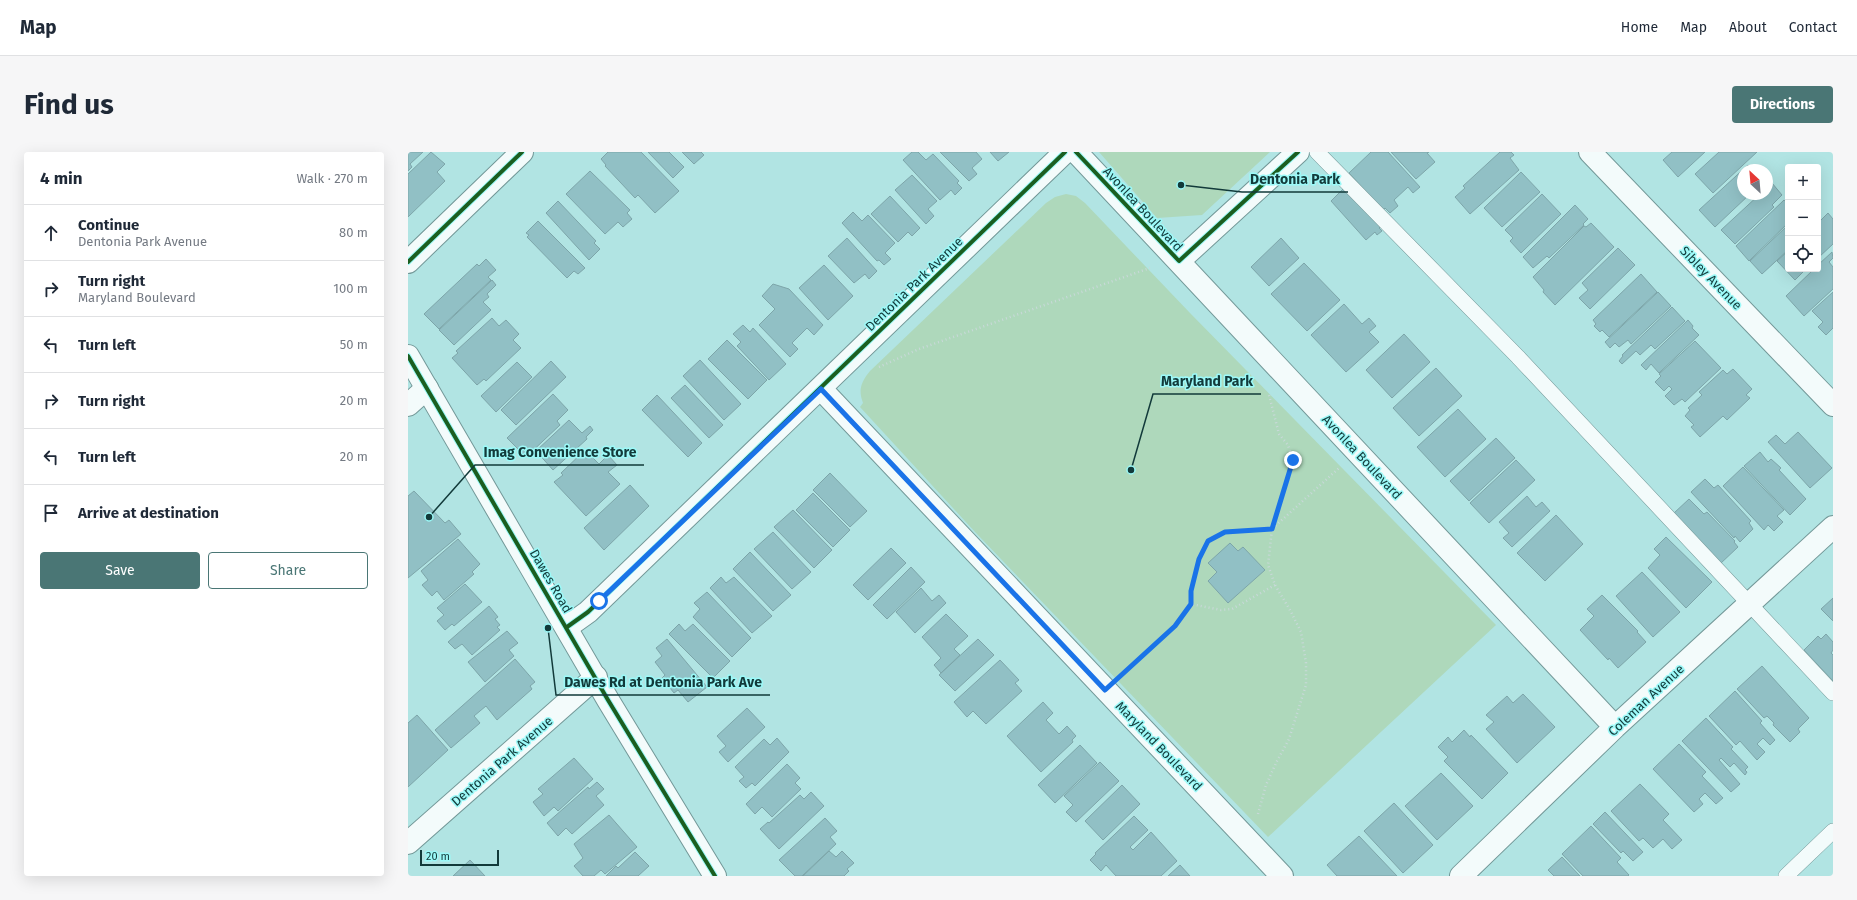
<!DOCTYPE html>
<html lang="en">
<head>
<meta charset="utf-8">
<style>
  :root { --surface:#fff; --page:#f6f6f7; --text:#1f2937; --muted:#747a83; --line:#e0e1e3; --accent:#4a7675 }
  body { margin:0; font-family:"Fira Sans",sans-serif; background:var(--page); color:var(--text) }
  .controls { position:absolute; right:12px; top:12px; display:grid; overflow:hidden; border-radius:4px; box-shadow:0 4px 16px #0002 }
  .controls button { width:36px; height:36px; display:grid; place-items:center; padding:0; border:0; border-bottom:1px solid var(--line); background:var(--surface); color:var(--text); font:20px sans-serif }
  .compass { position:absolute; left:1329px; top:12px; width:36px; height:36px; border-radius:50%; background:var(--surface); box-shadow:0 4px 16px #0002; rotate:334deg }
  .scale { position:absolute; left:12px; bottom:10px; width:79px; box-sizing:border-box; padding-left:4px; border:2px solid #123a3a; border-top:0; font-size:11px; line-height:14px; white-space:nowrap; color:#123a3a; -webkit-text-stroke:3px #9cf9f8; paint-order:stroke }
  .stop { position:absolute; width:12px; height:12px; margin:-9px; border:3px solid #1a73e8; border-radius:50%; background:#fff }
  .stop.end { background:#1a73e8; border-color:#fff; box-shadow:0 1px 4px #0008 }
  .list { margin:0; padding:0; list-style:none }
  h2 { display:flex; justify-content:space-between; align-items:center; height:52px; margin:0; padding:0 16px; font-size:17px }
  h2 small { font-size:13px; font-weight:400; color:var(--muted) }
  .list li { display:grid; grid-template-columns:26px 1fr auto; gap:12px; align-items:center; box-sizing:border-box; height:56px; padding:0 16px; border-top:1px solid var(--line) }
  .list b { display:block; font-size:15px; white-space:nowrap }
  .list p { margin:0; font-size:13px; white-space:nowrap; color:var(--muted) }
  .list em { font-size:13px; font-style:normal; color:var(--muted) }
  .actions { display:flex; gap:8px; padding:12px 16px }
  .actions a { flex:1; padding:9px 0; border:1px solid var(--accent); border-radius:4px; text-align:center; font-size:14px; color:var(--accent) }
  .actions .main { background:var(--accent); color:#fff }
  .icon { flex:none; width:22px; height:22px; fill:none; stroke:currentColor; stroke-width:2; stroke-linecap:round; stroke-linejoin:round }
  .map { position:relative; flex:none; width:1425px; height:724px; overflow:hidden; border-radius:4px }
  header { display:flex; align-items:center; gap:24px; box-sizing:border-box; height:56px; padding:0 20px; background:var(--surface); border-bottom:1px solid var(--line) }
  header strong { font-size:19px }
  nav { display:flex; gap:22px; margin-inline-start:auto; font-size:14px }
  .intro { display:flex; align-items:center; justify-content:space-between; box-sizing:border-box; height:96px; padding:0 24px }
  h1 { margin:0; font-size:28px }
  .button { padding:10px 18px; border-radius:4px; background:var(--accent); color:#fff; font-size:14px; font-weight:700 }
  main { display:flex; gap:24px; padding:0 24px }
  aside { flex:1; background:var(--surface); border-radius:4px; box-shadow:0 4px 16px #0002 }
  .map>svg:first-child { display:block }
  .green { fill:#aed8bb }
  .building { fill:#91c0c5; stroke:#7da5a9 }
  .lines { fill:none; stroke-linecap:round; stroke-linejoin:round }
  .lane-casing { stroke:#739898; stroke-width:16 }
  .street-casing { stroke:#739898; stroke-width:24 }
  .secondary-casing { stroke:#739898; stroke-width:24 }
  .path { stroke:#c9d9d9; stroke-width:2.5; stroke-dasharray:1 3; stroke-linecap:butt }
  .lane { stroke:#f3fbfb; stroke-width:15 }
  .street { stroke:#f3fbfb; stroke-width:22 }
  .secondary { stroke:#f3fbfb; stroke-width:22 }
  .cycleway-casing { stroke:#9cf9f8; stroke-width:6 }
  .cycleway { stroke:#1b5e20; stroke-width:4 }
  .route { stroke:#1a73e8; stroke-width:5 }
  .labels { text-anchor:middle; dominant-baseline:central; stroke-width:3; stroke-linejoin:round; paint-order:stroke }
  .street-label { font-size:13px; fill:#123a3a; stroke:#9cf9f8 }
  .leader { fill:none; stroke:#123a3a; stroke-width:1.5 }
  .callout-dot { fill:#123a3a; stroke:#9cf9f8; stroke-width:1.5 }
  .callout-label { font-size:14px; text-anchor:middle; font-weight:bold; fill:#123a3a; stroke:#9cf9f8; stroke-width:3; stroke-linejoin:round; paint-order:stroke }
</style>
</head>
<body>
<header>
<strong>Map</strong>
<nav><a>Home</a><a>Map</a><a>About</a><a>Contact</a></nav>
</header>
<div class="intro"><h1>Find us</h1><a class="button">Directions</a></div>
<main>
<aside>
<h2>4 min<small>Walk · 270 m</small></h2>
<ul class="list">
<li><svg class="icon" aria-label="ahead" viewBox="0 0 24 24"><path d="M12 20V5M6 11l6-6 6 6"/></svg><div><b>Continue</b><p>Dentonia Park Avenue</p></div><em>80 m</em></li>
<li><svg class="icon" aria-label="right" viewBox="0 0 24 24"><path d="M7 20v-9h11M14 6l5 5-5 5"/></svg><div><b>Turn right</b><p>Maryland Boulevard</p></div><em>100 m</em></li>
<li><svg class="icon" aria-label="left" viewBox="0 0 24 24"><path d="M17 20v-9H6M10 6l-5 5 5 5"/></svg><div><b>Turn left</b></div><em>50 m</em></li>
<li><svg class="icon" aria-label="right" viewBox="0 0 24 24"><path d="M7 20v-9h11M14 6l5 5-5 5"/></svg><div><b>Turn right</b></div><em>20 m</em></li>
<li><svg class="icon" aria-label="left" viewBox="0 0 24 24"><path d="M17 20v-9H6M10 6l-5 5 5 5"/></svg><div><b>Turn left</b></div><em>20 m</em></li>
<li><svg class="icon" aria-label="arrive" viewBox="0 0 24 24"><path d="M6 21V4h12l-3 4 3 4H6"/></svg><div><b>Arrive at destination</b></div></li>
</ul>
<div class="actions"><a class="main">Save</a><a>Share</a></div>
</aside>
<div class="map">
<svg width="1425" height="724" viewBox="0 0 1425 724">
  <rect width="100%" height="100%" fill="#b1e4e3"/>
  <path class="green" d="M691,0h171l-68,63 -45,3z
    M658,42l10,2 9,7 105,110 306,312 -228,212 -292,-304 -116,-126 3,-4c-5,-13 -2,-21 7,-32l176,-168 9,-6z"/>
  <path class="building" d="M0,0h15l-13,12 2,3 -4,4z
    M23,0l14,12 -8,8 8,9 -37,36v-43z
    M200,0h33l38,39 -24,22 -17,-18 -3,3 -30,-32 1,-1 -5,-6z
    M240,0h21l15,15 -11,11z
    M274,0h19l3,3 -10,9z
    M504,0h6l8,8 7,-6 26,27 -2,2 5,5 -7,7 -4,-5 -11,10 -37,-40z
    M532,0h36l6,7 -10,9 5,6 -8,7z
    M582,0h19l-11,9z
    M963,0h17l32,35 -7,6 -5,-6 -14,13 4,6 -8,7 -5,-5 -2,2 -34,-37z
    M983,0h38l-2,1 8,9 -19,17z
    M1092,0h11l3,3 -4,3 9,12 -49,44 -15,-17 10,-9 -2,-2z
    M1264,0h33l-27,25 -15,-17z
    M1311,0h38l-44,41 -18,-19z
    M1340,13l4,5h-9v24h7l-35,33 -16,-17z
    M182,19l40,39 -3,3 5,6 -9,8 -5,-5 -13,12 -39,-40z
    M1113,20l19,20 -38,35 -18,-19z
    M504,23l25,26 -9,8 6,7 -8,8 -31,-34z
    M1364,31l10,12 -10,10 2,2 -39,37 -14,-14 39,-36h7v-7z
    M936,36l36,39 -1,1 3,3 -5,4 -2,-3 -9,8 -35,-39z
    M1134,42l19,20 -40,39 -11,-12 3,-3 -8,-8z
    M482,44l30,32 -8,8 -4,-4 -10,10 -27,-28z
    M1376,48l4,4v19l-39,38 -13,-15z
    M150,49l38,40 -2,2 6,6 -11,11 -43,-47z
    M1167,53l13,14 -5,5 1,1 -35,33 -2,-2 -14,12 -10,-11z
    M445,60l9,9 6,-6 27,28 -10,10 6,6 -7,6 -5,-5 -2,1 -35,-38z
    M1420,61l5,6v25l-15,14v-35z
    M130,69l47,47 -7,6 -4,-3 -7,7 -40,-41 2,-2 -3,-2z
    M1183,71l23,24 -59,58 -12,-13 1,-2 -11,-13 51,-51 2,1z
    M1380,73v25l-26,24 -12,-13z
    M439,86l30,33 -8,8 -4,-5 -11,9 -26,-27z
    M873,86l18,20 -30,28 -18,-19z
    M1210,96l17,17 -45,44 -11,-11 9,-8 -6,-7z
    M1380,99v18h18l-11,11 -18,-19z
    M1424,100l1,6 -4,4 4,5v22l-29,27 -18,-20 28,-27h4v-4z
    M78,107l10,11 -8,7 3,3 -52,49 -15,-15 53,-50 2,2z
    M896,111l36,37 -33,31 -36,-37z
    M416,113l29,31 -25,24 -29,-32z
    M1233,122l16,18 -48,45 -7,-7 -2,2 -6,-6 2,-2 -3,-4z
    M84,128l4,5 -9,9 2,3 -6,5 8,8 -37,35 -15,-15z
    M365,132l16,5 34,36 -9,10 -7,-7 -15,15 6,6 -8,8 -31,-32 16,-16 -13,-13z
    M1250,140l13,14 -40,38 -3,-4 -9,7 -4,-4 -5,5 -5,-6z
    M1425,140v36l-7,7 -8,-8 5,-5 -11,-11z
    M936,152l18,20 7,-6 7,8 -7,6 10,10 -33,30 -35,-37z
    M1264,155l13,14 -30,28 -4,-4 -11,10 -4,-4 -14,13 -3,-3 4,-5 -1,-1z
    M84,166l7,8 7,-6 13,14 -6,6 8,8 -35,33 -2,-2 -7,6 -25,-27 6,-5 -2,-2z
    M1280,168l5,6 -1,2 7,7 -40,38 -8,-9 -5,6 -5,-5z
    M335,173l7,7 3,-4 33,36 -17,16 -32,-34 4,-4 -8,-8z
    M996,182l26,28 -38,36 -26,-28z
    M319,188l40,40 -19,19 -40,-40z
    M1287,189l26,27 -36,34 -3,-3 -8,6 -9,-9 7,-7 -3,-3 -5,5 -9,-9 6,-6 -2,-2z
    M292,208l41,44 -17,16 -41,-44z
    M143,209l15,16 -50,48 -15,-15z
    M109,210l15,15 -36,35 -15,-16z
    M1028,216l26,28 -43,40 -26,-28z
    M1325,217l19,20 -6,6 4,3 -23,22 -4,-4 -23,21 -9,-10 3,-2 -9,-9 5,-6 -2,-2 14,-13 -3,-3 24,-22 4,4z
    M277,233l38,40 -14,13 -38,-40z
    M145,242l15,16 -11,11 3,4 -34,32 -19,-19z
    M249,243l45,48 -14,14 -46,-47z
    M1050,257l28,30 -41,38 -28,-30z
    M161,268l13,13 8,-7 3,4 -7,7 1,2 -34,31 -17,-19z
    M1390,280l34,36 -22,20 -42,-46 8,-7 9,9z
    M1088,286l19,20 -46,43 -19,-20z
    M177,298l14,14 9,-9 9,10 -9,7 12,12 -34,32 -32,-34 9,-7 -2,-2z
    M1352,300l8,10 3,-3 10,9 -2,2 27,29 -16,16 -46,-49z
    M1108,308l19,20 -46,43 -19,-20z
    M1335,315l41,43 -7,6 6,6 -9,9 -6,-6 -4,5 -41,-44z
    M422,321l37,38 -17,16 -37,-37z
    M1297,327l9,9 4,-3 33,36 -2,2 4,6 -13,13 -5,-6 -1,2 -43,-46z
    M222,333l19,21 -45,44 -20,-22z
    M6,339l31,32 4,-3 12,14 -53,44v-82z
    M405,341l37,37 -17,17 -37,-37z
    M1119,344l9,11 6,-5 8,9 -38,36 -9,-9 6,-5 -10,-11z
    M1281,347l15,15 3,-2 28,29 -1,1 4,5 -18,17 -46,-51z
    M385,358l39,40 -18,18 -40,-41z
    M1148,363l27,29 -38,37 -28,-28z
    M365,380l38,40 -19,17 -38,-40z
    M1258,385l46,45 -26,26 -38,-40 12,-13 -6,-6z
    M50,387l22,25 -8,8 2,2 -30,26 -7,-9 -5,5 -10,-11 6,-5 -7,-9z
    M822,391l8,8 5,-4 22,23 -37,33 -20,-22 9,-9 -9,-9z
    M483,396l15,15 -38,37 -15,-15z
    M342,400l41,43 -18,16 -40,-42z
    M503,415l14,15 -38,37 -14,-14z
    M1234,420l38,40 -27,25 -37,-41z
    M313,425l5,6 8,-6 38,39 -20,17 -42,-45z
    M57,432l17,18 -28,24 -2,-2 -7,6 -8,-9 7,-6 -7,-7z
    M513,436l11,13 7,-6 7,8 -31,30 -19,-21z
    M299,440l44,46 -19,19 -39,-40 7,-8 -6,-6z
    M1194,443l36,36 -1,1 9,10 -28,26 -9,-10 -1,2 -28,-30 14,-14 -7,-7z
    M1425,446v23l-12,-12z
    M81,454l9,11 -3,2 5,6 -3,2 3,3 -28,25 -10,-11 -7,5 -7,-7z
    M538,462l22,22 -14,13 6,6 -19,18 -7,-8 7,-7 -19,-21z
    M271,472l6,7 8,-7 37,37 -17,17 -44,-44z
    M99,479l11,12 -9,7 5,6 -29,26 -17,-20z
    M1418,482l7,8v8l-2,3 2,2v26l-29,-31 14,-14 3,3z
    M259,487l40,48 -19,15 -10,-12 -4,3 -12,-15 3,-3 -10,-13 7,-6 -6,-8z
    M570,487l16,16 -39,36 -16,-16z
    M107,507l20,23 -5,4 2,3 -35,31 -11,-14 -12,10 6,7 -29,25 -16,-18z
    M592,508l19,20 -4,3 7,8 -36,33 -13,-13 -6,6 -13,-15z
    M1354,514l47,52 -11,11 2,3 -10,10 -17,-17 1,-2 -7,-7 -3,2 -27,-29z
    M1327,539l27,30 -2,2 15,17 -5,5 -7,-7 -6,6 8,8 -8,8 -17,-19 -4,4 -27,-29z
    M1115,542l32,33 -38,36 -31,-34 8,-7 -8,-7 21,-19 6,7z
    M635,550l10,11 -7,7 13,14 8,-8 9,10 -4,4 1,2 -32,30 -34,-36z
    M339,556l18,19 -37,35 -9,-10 7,-6 -9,-10z
    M9,563l31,35 -40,37v-64z
    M1298,566l27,29 -2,2 17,18 -3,3 2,2 -2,3 -11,-12 -4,4 -9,-9 -2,2 21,24 -9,8 -49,-51z
    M1056,578l6,7 1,-2 37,38 -26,26 -38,-38 4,-4 -10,-10 10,-10 4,5z
    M369,586l12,14 -34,34 -3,-3 -6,5 -7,-7 5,-4 -9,-10 29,-28 6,6z
    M1271,592l27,28 -4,4 21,22 -7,6 -11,-11 -6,6 4,5 -9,8 -41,-43z
    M672,593l17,18 -42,40 -17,-18z
    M166,606l19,21 -35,32 -4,-4 -10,9 -11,-14 10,-8 -5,-5z
    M692,610l19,19 -43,41 -10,-10 7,-7 -9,-9z
    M379,612l13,14 -5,5 6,6 -29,28 -10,-10 -7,7 -9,-10z
    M1033,621l32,33 -36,34 -32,-34z
    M189,630l7,7 -8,7 8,9 -32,29 -6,-6 -8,8 -11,-13 41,-36 1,2z
    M1232,632l29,30 -6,6 19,20 -10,9 -9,-10 -10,9 -10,-10 -4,3 -28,-30z
    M714,633l18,19 -37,36 -18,-19z
    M403,640l13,14 -45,43 -19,-20 8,-7 1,1 31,-28 4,4z
    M986,651l39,42 -30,28 -39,-42z
    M1197,660l38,40 -10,9 -10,-10 -2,2 -28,-29z
    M201,663l28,32 -32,27 -4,-4 -7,6h-11l-9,-10 9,-8 -9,-14z
    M726,664l14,14 -18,17 3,3 18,-18 26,29 -16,15h-45l-10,-11 -5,6 -11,-11 6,-6 -1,-1z
    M417,666l12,13 -7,6 6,7 -34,32h-7l-16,-16z
    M1183,674l30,32 -4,4 12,13 -1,1h-45l-21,-22z
    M951,684l38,40h-60l-10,-11z
    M421,699l7,6 6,-6 12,12 -7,6 2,2 -5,5h-41z
    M227,700l14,14 -11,10h-32l10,-10 2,2z
    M1154,705l18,19h-26l-6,-6z
    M62,708l15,16h-32z
    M772,713l10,11h-22z"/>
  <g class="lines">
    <g class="lane-casing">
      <path id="lane" d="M909,0l201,205 315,336
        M1378,724l47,-45"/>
    </g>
    <g class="street-casing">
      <path id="street" d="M668,0l539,575
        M1182,0l243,253
        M771,109l119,-109
        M0,110l114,-110
        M413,237l461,487
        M0,253l19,-17
        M159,475l21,-15 477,-460
        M0,691l188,-166
        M1053,724l154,-149 218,-200"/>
    </g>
    <g class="secondary-casing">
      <path id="secondary" d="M0,204l200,344 107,176"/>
    </g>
    <path class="path" d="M471,215l40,-18 231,-81
      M867,433l-43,24 -11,1 -30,-6v-13l8,-32 9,-18 17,-9 47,-3 67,-61
      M715,521l52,-47 16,-22
      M850,662l8,-29 11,-24 12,-22 17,-54v-22l-5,-31 -11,-22 -15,-25 -7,-20 4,-36 21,-69 -5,-15 -9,-11 -10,-39"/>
    <use href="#lane" class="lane"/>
    <use href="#street" class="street"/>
    <use href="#secondary" class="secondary"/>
    <g class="cycleway-casing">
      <path id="cycleway" d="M668,0l103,109 119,-109
        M0,110l114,-110
        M0,204l200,344 107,176
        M159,475l21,-15 477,-460"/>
    </g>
    <use href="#cycleway" class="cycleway"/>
  </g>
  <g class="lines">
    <path class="route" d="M191,449l222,-212 284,301 70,-64 16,-22v-13l8,-32 9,-18 17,-9 47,-3 21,-69"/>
  </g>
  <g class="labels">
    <g class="street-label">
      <text transform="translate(735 57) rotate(47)">Avonlea Boulevard</text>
      <text transform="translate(1303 126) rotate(46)">Sibley Avenue</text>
      <text transform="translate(506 132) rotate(-44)">Dentonia Park Avenue</text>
      <text transform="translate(954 305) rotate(47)">Avonlea Boulevard</text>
      <text transform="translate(143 429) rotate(60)">Dawes Road</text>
      <text transform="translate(1238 548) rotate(-43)">Coleman Avenue</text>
      <text transform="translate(751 594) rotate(46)">Maryland Boulevard</text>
      <text transform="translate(94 609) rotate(-41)">Dentonia Park Avenue</text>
    </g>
  </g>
  <path class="leader" d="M773 33L834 40H940M723 318L745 242H853M21 365L67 313H236M140 476L148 543H362"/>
  <g class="callout-dot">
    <circle cx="773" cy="33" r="4"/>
    <circle cx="723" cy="318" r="4"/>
    <circle cx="21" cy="365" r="4"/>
    <circle cx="140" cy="476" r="4"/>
  </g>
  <g class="callout-label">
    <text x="887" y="32">Dentonia Park</text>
    <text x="799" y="234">Maryland Park</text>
    <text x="152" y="305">Imag Convenience Store</text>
    <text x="255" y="535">Dawes Rd at Dentonia Park Ave</text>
  </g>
</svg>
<div class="controls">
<button>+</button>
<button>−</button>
<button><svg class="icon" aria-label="locate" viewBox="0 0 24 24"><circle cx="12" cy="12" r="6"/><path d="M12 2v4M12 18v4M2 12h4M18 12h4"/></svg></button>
</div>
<svg class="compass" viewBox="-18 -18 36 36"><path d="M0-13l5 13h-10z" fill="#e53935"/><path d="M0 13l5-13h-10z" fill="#747a83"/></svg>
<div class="scale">20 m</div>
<div class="stop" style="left:191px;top:449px"></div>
<div class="stop end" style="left:885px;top:308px"></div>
</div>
</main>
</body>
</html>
